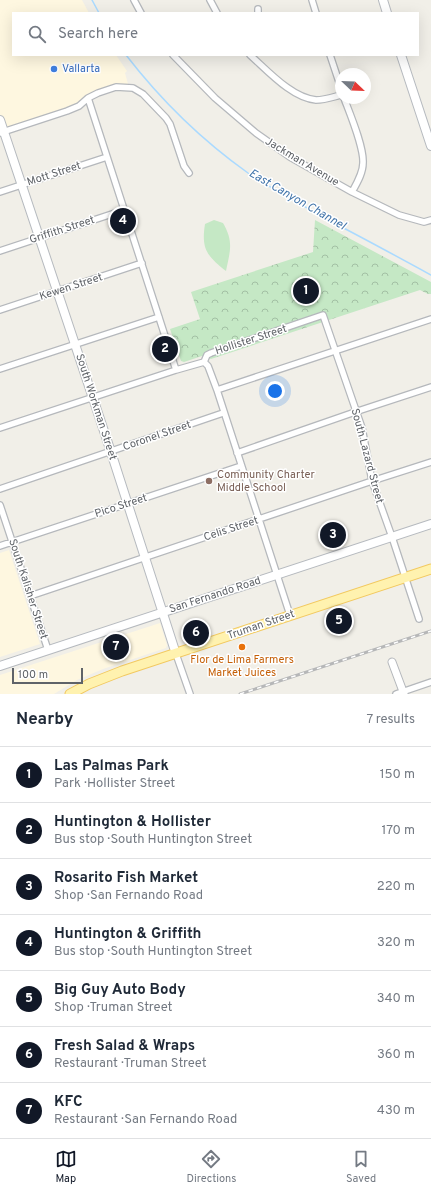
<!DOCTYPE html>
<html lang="en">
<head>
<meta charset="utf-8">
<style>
  :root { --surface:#fff; --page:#f6f6f7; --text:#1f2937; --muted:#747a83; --line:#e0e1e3; --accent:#111827 }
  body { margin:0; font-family:Overpass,sans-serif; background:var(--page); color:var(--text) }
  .compass { position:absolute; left:335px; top:68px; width:36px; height:36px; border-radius:50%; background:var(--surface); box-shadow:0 4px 16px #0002; rotate:113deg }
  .scale { position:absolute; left:12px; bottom:10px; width:71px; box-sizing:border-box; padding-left:4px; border:2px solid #5f6368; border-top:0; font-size:11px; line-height:14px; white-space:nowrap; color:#5f6368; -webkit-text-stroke:3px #fff; paint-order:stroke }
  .you { position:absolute; left:275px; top:391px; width:14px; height:14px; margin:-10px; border:3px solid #fff; border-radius:50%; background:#1a73e8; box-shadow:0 0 0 6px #1a73e833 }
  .badge { display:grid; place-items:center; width:26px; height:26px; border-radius:50%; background:var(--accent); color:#fff; font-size:13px; font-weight:700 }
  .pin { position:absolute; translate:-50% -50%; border:2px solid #fff; box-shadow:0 1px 4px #0006 }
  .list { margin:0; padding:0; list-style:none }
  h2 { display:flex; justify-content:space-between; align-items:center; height:52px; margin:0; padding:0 16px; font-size:17px }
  h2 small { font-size:13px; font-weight:400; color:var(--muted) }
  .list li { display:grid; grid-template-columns:26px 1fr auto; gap:12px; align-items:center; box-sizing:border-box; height:56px; padding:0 16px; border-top:1px solid var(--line) }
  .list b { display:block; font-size:15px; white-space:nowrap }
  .list p { margin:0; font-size:13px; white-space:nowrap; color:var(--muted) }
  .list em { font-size:13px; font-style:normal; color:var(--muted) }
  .icon { flex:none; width:22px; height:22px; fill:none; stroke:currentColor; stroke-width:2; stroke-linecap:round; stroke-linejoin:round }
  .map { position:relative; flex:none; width:431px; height:694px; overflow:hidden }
  .search { position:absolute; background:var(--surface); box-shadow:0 4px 16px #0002; left:12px; right:12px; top:12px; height:44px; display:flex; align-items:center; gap:10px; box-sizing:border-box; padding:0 14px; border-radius:0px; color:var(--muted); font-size:15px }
  .sheet { height:444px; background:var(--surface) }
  nav { display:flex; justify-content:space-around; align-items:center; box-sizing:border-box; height:56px; border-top:1px solid var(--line); background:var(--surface); font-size:11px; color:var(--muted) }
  nav a { display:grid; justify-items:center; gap:2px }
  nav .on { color:var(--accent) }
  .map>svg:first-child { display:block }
  .commercial { fill:#fef7e0 }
  .green { fill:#c5e8c5 }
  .park { fill:url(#park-crowns) }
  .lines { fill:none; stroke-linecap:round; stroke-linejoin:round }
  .stream { stroke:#aadaff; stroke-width:1.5 }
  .minor-casing { stroke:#b5b8bc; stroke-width:8 }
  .tertiary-casing { stroke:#b5b8bc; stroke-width:9 }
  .secondary-casing { stroke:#b6babf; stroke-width:10 }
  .primary-casing { stroke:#f2c960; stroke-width:11 }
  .minor { stroke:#fff; stroke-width:5.5 }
  .tertiary { stroke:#fff; stroke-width:7 }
  .secondary { stroke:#fff; stroke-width:8 }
  .primary { stroke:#fff2af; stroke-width:9 }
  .rail-casing { stroke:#b6b7b8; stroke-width:3 }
  .rail { stroke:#fff; stroke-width:1.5; stroke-dasharray:4.5; stroke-linecap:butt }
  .shop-dot { fill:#3f7fe0; stroke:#fff; stroke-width:1.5 }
  .education-dot { fill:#8d6e63; stroke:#fff; stroke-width:1.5 }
  .food-dot { fill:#e8710a; stroke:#fff; stroke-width:1.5 }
  .labels { text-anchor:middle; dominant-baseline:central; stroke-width:3; stroke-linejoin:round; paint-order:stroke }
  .shop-label { font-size:11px; fill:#366cbe; stroke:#fff; text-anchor:start }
  .street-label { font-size:11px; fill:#5f6368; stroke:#fff }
  .education-label { font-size:11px; fill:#785e54; stroke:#fff; text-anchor:start }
  .food-label { font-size:11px; fill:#c56008; stroke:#fff }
  .water-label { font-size:12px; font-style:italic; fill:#4174aa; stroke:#fff }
</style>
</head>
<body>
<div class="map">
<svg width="431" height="694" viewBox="0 0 431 694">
  <defs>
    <pattern id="park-crowns" width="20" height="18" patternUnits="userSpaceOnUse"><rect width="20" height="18" fill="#c5e8c5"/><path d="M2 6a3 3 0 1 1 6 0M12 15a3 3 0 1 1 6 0" fill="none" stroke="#a3c0a4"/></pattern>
  </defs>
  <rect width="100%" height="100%" fill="#f1efe8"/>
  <path class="commercial" d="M0,0h82l7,13h-76v42h103l11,16 -2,2 3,11 -37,9 -13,12 -74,27 -4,-12z
    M9,550l31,94 -40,13v-104z
    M160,623l7,22 -1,3 -63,21 -26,11 -23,14h-54v-19z"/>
  <path class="green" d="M214,220l9,3c11,19 7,28 3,48 -19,-15 -25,-22 -21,-47z"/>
  <path class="park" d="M315,220l116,62v12h-3l-8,-4 -209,69 -9,-3 -18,6 -3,-1 -11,-32 30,-10 -9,-27 122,-40z"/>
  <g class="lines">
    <path class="stream" d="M92,0l7,13
      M126,55c34,44 77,86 122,118 27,18 56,33 84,49 33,17 66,35 99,53"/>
    <g class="minor-casing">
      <path id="minor" d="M134,0l7,13
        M210,0l7,13
        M312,0l4,13
        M258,13v-4
        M173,55l42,43 41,35 34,24 62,35 47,23 25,7 7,-2
        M250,55c18,16 42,43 66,45 9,0 17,-3 25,-5
        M330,55l11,33
        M88,98l88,272
        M344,98c6,16 20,49 19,65 0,10 -6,20 -11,29
        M0,133l67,-22 12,-5 9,-8 10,-5 18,-6 17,1 10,6 23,24 4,6 14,42 5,7
        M0,192l107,-35
        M0,251l124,-41
        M0,310l142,-47
        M204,362l3,-7 4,-2 112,-38 39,113 10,53 20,56 27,82
        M204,362l4,4 9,24 73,225
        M0,369l159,-52
        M217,390l214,-71
        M0,428l176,-58 28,-8
        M237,453l118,-41 76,-25
        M0,489l223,-76
        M0,505l48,145
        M0,546l241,-80
        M30,596l342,-115 59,-19
        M176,654l14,40
        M396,694l35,-12"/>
    </g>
    <g class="tertiary-casing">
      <path id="tertiary" d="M392,662l12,32"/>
    </g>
    <g class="secondary-casing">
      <path id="secondary" d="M383,0l4,13
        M401,55l30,91
        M0,120l111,332 65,202
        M0,666l431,-142"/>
    </g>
    <g class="primary-casing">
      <path id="primary" d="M70,694l19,-10 33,-13 309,-102"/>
    </g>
    <use href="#minor" class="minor"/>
    <use href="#tertiary" class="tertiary"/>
    <use href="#secondary" class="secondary"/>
    <use href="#primary" class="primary"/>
    <g class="rail-casing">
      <path id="rail" d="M240,694l191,-63"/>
    </g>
    <use href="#rail" class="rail"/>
  </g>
  <circle class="shop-dot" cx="54" cy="69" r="4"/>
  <circle class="education-dot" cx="209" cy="481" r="4"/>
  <circle class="food-dot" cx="242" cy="647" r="4"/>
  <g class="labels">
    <g class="shop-label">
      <text x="62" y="69">Vallarta</text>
    </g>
    <g class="street-label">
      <text transform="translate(302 162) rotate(31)">Jackman Avenue</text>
      <text transform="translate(54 174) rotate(-18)">Mott Street</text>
      <text transform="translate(62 230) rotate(-18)">Griffith Street</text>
      <text transform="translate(71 287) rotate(-18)">Kewen Street</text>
      <text transform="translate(251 340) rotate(-18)">Hollister Street</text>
      <text transform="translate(96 407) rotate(72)">South Workman Street</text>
      <text transform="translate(157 436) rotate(-19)">Coronel Street</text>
      <text transform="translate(367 456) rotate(75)">South Lazard Street</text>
      <text transform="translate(121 506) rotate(-18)">Pico Street</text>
      <text transform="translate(231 529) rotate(-18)">Celis Street</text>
      <text transform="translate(28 589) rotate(72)">South Kalisher Street</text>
      <text transform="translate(215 595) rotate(-18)">San Fernando Road</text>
      <text transform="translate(261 625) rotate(-19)">Truman Street</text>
    </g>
    <g class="education-label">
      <text x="217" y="475">Community Charter<tspan x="217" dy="13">Middle School</tspan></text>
    </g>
    <g class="food-label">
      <text x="242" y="660">Flor de Lima Farmers<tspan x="242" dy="13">Market Juices</tspan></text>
    </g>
    <g class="water-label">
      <text transform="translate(297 200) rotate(30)">East Canyon Channel</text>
    </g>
  </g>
</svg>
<svg class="compass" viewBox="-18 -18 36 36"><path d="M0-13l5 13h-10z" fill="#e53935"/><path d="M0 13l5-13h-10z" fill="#747a83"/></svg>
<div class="scale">100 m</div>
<div class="you"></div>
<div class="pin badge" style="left:306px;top:291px">1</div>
<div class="pin badge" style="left:165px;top:349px">2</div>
<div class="pin badge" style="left:333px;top:535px">3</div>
<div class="pin badge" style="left:123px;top:221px">4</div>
<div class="pin badge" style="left:339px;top:621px">5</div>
<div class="pin badge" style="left:196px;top:633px">6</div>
<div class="pin badge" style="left:116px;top:647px">7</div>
<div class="search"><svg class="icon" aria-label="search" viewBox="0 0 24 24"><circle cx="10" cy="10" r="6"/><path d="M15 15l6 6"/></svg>Search here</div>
</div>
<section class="sheet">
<h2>Nearby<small>7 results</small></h2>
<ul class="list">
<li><span class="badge">1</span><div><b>Las Palmas Park</b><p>Park · Hollister Street</p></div><em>150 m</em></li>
<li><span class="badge">2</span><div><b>Huntington &amp; Hollister</b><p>Bus stop · South Huntington Street</p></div><em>170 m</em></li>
<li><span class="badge">3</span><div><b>Rosarito Fish Market</b><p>Shop · San Fernando Road</p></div><em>220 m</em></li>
<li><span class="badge">4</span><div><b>Huntington &amp; Griffith</b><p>Bus stop · South Huntington Street</p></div><em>320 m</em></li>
<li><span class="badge">5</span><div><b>Big Guy Auto Body</b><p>Shop · Truman Street</p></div><em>340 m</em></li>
<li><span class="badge">6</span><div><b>Fresh Salad &amp; Wraps</b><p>Restaurant · Truman Street</p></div><em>360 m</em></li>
<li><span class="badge">7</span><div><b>KFC</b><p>Restaurant · San Fernando Road</p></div><em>430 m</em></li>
</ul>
</section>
<nav>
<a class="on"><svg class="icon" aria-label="map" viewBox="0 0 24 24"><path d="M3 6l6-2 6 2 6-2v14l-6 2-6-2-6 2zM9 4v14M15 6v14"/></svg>Map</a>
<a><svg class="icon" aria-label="directions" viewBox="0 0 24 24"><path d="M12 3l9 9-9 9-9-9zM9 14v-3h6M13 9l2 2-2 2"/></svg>Directions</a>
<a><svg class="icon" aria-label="saved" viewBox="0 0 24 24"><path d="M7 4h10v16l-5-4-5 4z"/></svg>Saved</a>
</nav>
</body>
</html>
